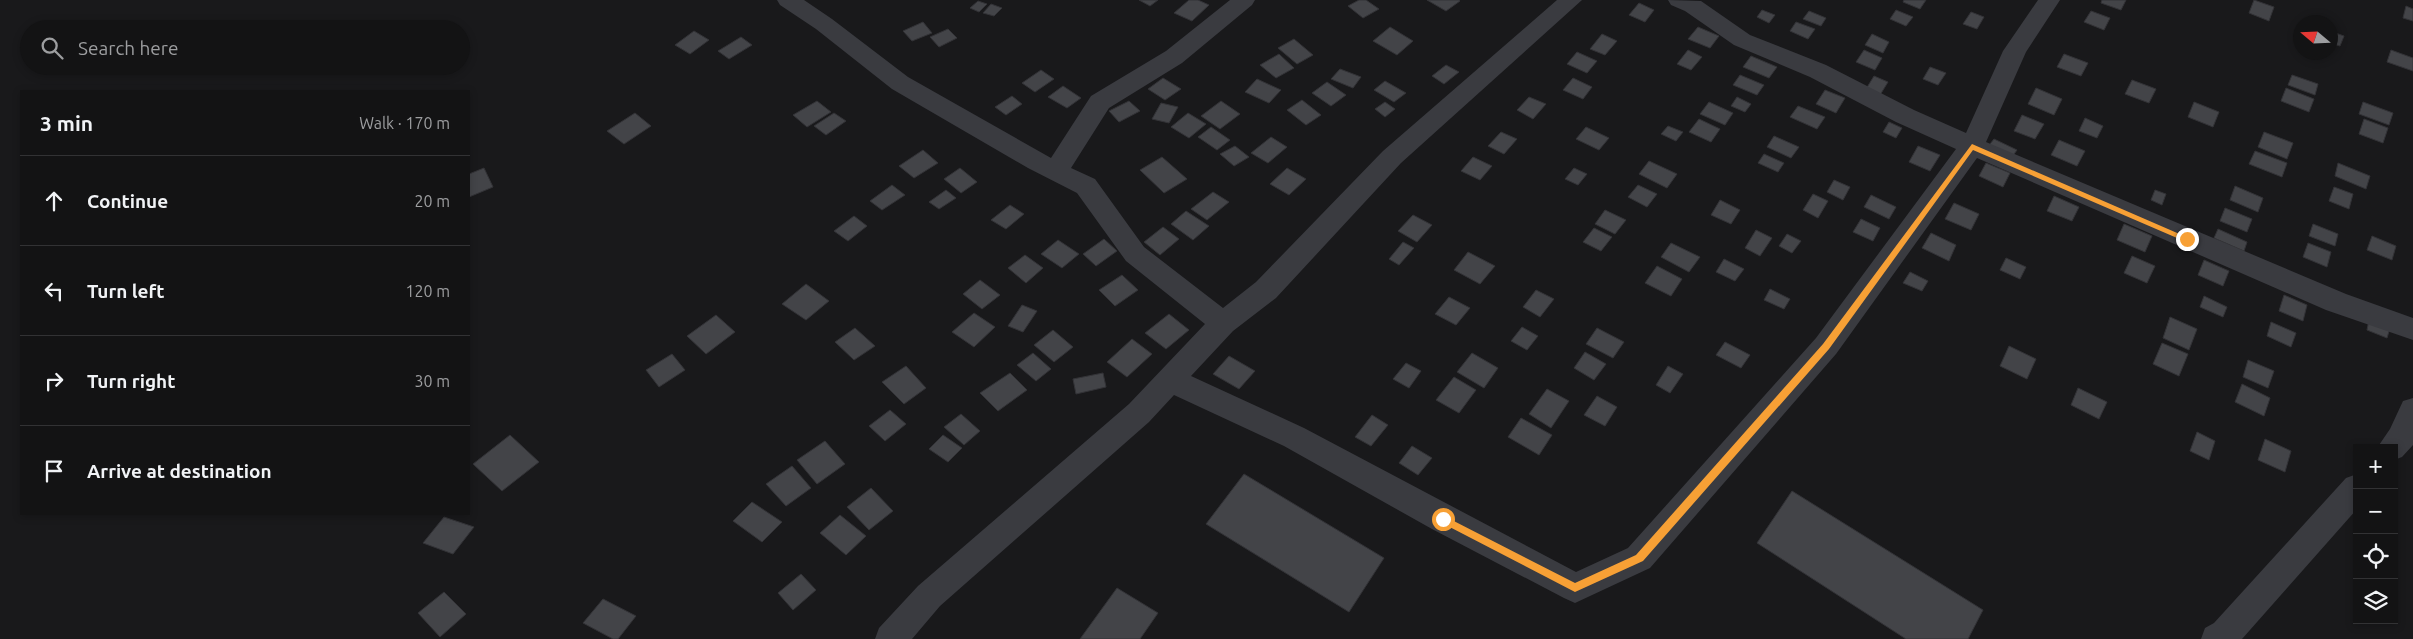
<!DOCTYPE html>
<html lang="en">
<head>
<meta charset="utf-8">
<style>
  :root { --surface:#131314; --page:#1c1c1d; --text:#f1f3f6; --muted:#9d9ea0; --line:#323234 }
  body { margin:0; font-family:Ubuntu,sans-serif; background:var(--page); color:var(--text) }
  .controls { position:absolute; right:15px; bottom:15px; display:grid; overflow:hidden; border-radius:0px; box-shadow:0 2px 8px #0003 }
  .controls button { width:45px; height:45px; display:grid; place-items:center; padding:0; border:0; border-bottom:1px solid var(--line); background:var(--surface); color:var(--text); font:25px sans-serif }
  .compass { position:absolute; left:2293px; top:15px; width:45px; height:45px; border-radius:50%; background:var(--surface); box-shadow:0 2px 8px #0003; rotate:289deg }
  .stop { position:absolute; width:15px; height:15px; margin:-11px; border:4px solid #f7a035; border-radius:50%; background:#fff }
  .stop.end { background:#f7a035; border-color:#fff; box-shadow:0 1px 5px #0008 }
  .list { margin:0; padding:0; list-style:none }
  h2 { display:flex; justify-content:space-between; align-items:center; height:65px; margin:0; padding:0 20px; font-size:21px }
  h2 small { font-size:16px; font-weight:400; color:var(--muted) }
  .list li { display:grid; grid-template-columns:32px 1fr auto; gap:15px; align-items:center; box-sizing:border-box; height:90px; padding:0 20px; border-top:1px solid var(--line) }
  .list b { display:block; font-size:19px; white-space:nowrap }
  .list em { font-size:16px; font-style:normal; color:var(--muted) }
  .icon { flex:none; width:28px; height:28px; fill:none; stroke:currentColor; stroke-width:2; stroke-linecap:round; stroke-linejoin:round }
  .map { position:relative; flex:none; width:2413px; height:639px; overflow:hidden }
  .search { position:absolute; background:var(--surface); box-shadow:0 2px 8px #0003; left:20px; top:20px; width:450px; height:55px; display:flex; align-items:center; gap:12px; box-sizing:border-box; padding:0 18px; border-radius:28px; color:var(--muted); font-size:19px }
  .panel { position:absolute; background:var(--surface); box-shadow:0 2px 8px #0003; left:20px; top:90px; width:450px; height:425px; border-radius:0px }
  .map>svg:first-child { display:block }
  .building { fill:#434448; stroke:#333337 }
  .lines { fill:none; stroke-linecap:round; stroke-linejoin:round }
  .minor { fill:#3a3b40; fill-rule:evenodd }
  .route { fill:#f7a035 }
</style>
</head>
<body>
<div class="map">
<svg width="2413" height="639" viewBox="0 0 2413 639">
  <rect width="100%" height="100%" fill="#19191b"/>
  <path class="building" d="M1139,0h19l-8,6z
    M1189,0h9l11,5 -17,16 -18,-8z
    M1359,0h7l13,9 -16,9 -15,-12z
    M1427,0h32l1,1 -14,10z
    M1904,0h22l-6,9 -17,-7z
    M2102,0h24l-5,10 -20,-7z
    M2254,0l20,7 -5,14 -20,-8z
    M978,1l9,3 -8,8 -9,-4z
    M1639,3l15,7 -9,12 -16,-7z
    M991,4l11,4 -8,8 -11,-3z
    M2406,6l7,3v12l-10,-3z
    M1762,10l13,5 -6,8 -12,-6z
    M1896,10l17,7 -7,9 -16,-7z
    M1809,11l17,7 -5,8 -18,-7z
    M2091,11l19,7 -6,12 -20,-8z
    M1971,12l13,5 -7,12 -14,-5z
    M923,22l9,11 -20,8 -9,-10z
    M1796,22l19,7 -7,10 -18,-8z
    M1390,27l23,14 -16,14 -24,-14z
    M1698,27l21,9 -9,12 -22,-9z
    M948,29l9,9 -18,9 -9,-10z
    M694,31l15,9 -19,14 -15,-9z
    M2330,31l14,5 -4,10 -10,-3z
    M1602,34l15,7 -12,14 -15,-6z
    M1872,34l17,8 -6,11 -18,-8z
    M741,37l11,8 -23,14 -11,-8z
    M1294,39l19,16 -16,9 -19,-16z
    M1688,50l14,7 -11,13 -14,-6z
    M1864,50l18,8 -7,12 -19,-8z
    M2391,50l22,8v13l-26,-9z
    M1577,52l20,9 -10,12 -20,-9z
    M1279,54l15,14 -18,10 -16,-13z
    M2064,54l24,9 -7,13 -24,-9z
    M1751,56l26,11 -8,11 -26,-11z
    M1446,65l13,7 -15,12 -12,-8z
    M1930,67l16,6 -8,12 -15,-6z
    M1340,69l21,8 -8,11 -22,-9z
    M1041,70l13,9 -19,13 -13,-9z
    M1740,75l24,10 -7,10 -24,-10z
    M2292,75l26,9 -3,11 -27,-10z
    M1874,76l14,6 -8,13 -14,-6z
    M1163,78l18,11 -16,11 -17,-11z
    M1573,78l19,9 -9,12 -20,-9z
    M1257,79l24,11 -12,13 -24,-11z
    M2132,80l24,9 -7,14 -24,-9z
    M1385,81l21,12 -12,9 -20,-12z
    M1327,82l19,13 -15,11 -19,-13z
    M1063,86l18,12 -14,10 -19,-11z
    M2036,88l26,11 -8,16 -26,-11z
    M2286,88l28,11 -5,13 -28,-11z
    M1825,90l20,8 -9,15 -20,-9z
    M1012,96l10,8 -16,11 -11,-8z
    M1529,97l17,7 -13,15 -16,-9z
    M1737,97l14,7 -6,8 -14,-6z
    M1302,100l19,15 -15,10 -19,-15z
    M817,101l14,11 -24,15 -14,-12z
    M1129,101l11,10 -21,11 -10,-11z
    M1221,101l19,13 -20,15 -19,-13z
    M1385,102l10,7 -10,8 -10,-8z
    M1709,102l24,11 -8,12 -25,-11z
    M2194,102l25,10 -6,15 -25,-10z
    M2363,102l30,11 -4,12 -30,-11z
    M1161,103l17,4 -9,16 -17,-4z
    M1798,106l27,11 -8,12 -27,-12z
    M635,113l16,13 -27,18 -17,-13z
    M834,113l12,8 -20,14 -12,-9z
    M1188,113l18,11 -17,14 -18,-11z
    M2022,115l22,9 -9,15 -21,-8z
    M2085,118l18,8 -6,12 -18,-7z
    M1699,119l21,10 -9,13 -22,-10z
    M2364,119l24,9 -5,15 -24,-9z
    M1889,122l13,6 -6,10 -13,-6z
    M1668,126l15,6 -7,9 -15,-7z
    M1211,127l19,13 -13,10 -19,-13z
    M1586,127l23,11 -10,12 -23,-11z
    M1501,132l16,7 -13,15 -16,-8z
    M2264,132l29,11 -6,16 -29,-12z
    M1774,136l25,11 -8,11 -24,-11z
    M1271,137l16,10 -19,16 -17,-10z
    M1994,139l23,11 -8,11 -23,-12z
    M2059,140l26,11 -8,15 -26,-11z
    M1235,146l14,11 -15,9 -14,-12z
    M1918,146l22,9 -10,16 -21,-9z
    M923,150l15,13 -24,15 -15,-12z
    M2255,151l32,12 -5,14 -33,-13z
    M1764,154l20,9 -6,9 -20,-9z
    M1162,157l25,22 -23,14 -24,-23z
    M1473,157l19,9 -12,14 -19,-9z
    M1649,161l28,13 -10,14 -28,-14z
    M1986,163l24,10 -7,14 -24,-11z
    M2338,163l32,13 -4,13 -31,-13z
    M484,168l9,19 -24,10v-23z
    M960,168l17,14 -16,11 -17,-14z
    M1287,168l19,11 -17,16 -19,-11z
    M1574,168l13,6 -9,11 -13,-6z
    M1834,180l16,7 -7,13 -16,-8z
    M892,185l13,10 -23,15 -12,-9z
    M1638,185l19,9 -10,13 -19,-10z
    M2235,186l28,12 -5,14 -28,-12z
    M2334,187l19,7 -4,15 -20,-8z
    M946,190l10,8 -17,11 -10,-7z
    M2155,190l11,4 -4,11 -11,-5z
    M1213,192l16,10 -22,18 -16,-11z
    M1813,194l15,7 -10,17 -15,-8z
    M1871,195l25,12 -7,12 -25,-12z
    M2054,196l25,11 -7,14 -25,-10z
    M1720,200l20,10 -9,14 -20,-9z
    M1954,203l25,11 -8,16 -26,-11z
    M1010,205l14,9 -18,15 -15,-9z
    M2225,208l27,11 -5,13 -27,-11z
    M1605,210l21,10 -11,14 -20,-10z
    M1186,211l23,15 -16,14 -22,-16z
    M1413,215l19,10 -15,17 -19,-11z
    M854,216l13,10 -19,15 -14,-10z
    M1861,219l19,9 -7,13 -20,-9z
    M2124,224l28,12 -7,16 -28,-12z
    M2313,224l25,10 -3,12 -26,-10z
    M1163,227l16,12 -19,16 -16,-13z
    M1594,228l18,9 -11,14 -18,-9z
    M2218,229l29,13 -3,9 -30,-13z
    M1756,230l16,8 -12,18 -15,-8z
    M1931,233l25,12 -7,16 -27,-13z
    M1787,234l14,7 -9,12 -13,-7z
    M2372,236l24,10 -4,14 -25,-10z
    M1104,239l13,12 -21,15 -13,-12z
    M1058,240l21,14 -17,14 -21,-14z
    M1403,242l11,6 -15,17 -10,-6z
    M1671,243l29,14 -11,15 -28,-15z
    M2308,243l23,9 -4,15 -24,-10z
    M1468,252l27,14 -15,18 -26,-14z
    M1025,255l18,13 -17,15 -18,-15z
    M2132,256l23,10 -8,17 -23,-10z
    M2006,258l20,9 -6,12 -20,-9z
    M1724,259l20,10 -9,12 -19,-9z
    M2204,260l25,11 -6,15 -25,-11z
    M1657,266l25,13 -11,17 -26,-13z
    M1910,272l18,9 -6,10 -19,-8z
    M1122,275l16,15 -23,16 -16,-16z
    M980,280l20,15 -18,14 -19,-15z
    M806,284l23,17 -23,19 -24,-16z
    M1770,289l20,10 -6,10 -20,-9z
    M1536,290l18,9 -14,18 -17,-10z
    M2284,295l23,10 -4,16 -24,-10z
    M2204,296l23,11 -4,10 -23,-10z
    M1449,297l21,11 -14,17 -21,-11z
    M1022,305l15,6 -14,21 -15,-6z
    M974,313l21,14 -21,20 -22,-15z
    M1169,314l20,16 -23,19 -21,-16z
    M716,315l19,17 -29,22 -19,-18z
    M2170,317l27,12 -8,21 -26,-12z
    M2369,320l21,8 -3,10 -20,-8z
    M2271,322l25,11 -5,14 -24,-11z
    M1522,327l16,9 -11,14 -16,-9z
    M855,328l20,18 -21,14 -19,-18z
    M1597,328l27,14 -11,16 -27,-14z
    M1053,330l20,17 -19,15 -20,-17z
    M1132,339l20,15 -25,23 -20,-15z
    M1725,342l25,13 -9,13 -25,-13z
    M2162,343l26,11 -9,22 -26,-12z
    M2009,346l27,13 -9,20 -27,-13z
    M1585,352l21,12 -12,16 -20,-12z
    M1033,353l18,16 -15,12 -19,-16z
    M1472,353l26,15 -14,20 -27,-16z
    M672,354l13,16 -26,17 -13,-17z
    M1229,356l26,15 -16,18 -26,-15z
    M2248,360l26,11 -6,17 -25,-11z
    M1406,363l15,8 -12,17 -16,-9z
    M906,366l20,22 -22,16 -22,-22z
    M1668,366l15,8 -13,19 -14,-8z
    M1010,373l17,17 -29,21 -18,-18z
    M1103,373l3,14 -30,7 -3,-15z
    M1454,377l22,13 -17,23 -23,-13z
    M2242,384l28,14 -6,18 -29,-14z
    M2078,388l29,14 -8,17 -28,-14z
    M1547,389l22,12 -18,27 -22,-14z
    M1597,396l20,11 -12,19 -21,-11z
    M890,410l16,14 -21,17 -16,-15z
    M961,414l19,17 -16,14 -20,-18z
    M1372,415l16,10 -17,21 -16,-9z
    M1521,418l31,17 -13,20 -31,-18z
    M2197,432l18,9 -6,19 -19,-9z
    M510,435l29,27 -37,29 -29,-27z
    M943,435l19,13 -14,14 -19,-13z
    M2265,439l26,12 -6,21 -27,-12z
    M825,441l20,23 -28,20 -20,-24z
    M1412,446l20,12 -14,17 -19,-12z
    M792,466l19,22 -25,18 -20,-22z
    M1244,474l140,84 -35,54 -143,-88z
    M871,488l22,23 -24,19 -22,-23z
    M1792,491l191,119 -15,29h-62l-149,-96z
    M752,502l30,20 -20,20 -29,-21z
    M840,515l26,21 -20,19 -26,-22z
    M444,517l30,10 -21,27 -30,-11z
    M801,574l15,16 -23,20 -15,-17z
    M1117,588l41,25 -18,26h-60z
    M444,592l22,22 -26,23 -22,-24z
    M603,599l33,17 -18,23h-5l-30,-16z"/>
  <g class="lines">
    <path class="minor" d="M777,0h27l28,19 76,58 143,81 40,-62 75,-45 64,-51h25l-3,5 -70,58 -73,45 -38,60 24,11 49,68 79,61 33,-26 127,-131 174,-151h25l-181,163 -125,135 -43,33 -42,45 113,52 272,144 52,-24 188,-210 140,-189 -60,-27 -86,-45 -76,-32 -49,-34 -14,-6 -3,-5 33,1 49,34 76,30 88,45 52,23 37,-82 35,-51h22l-34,52 -40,90 360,152 67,24v22l-87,-30 -349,-152 -141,196 -186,214 -75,35 -11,-5 -132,-69 -148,-83 -110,-51 -25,27 -209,184 -28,33h-37l4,-11 39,-42 211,-182 76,-80 -79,-63 -49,-68 -49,-25 -136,-79 -76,-60 -36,-24z
      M2413,398v47l-11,12 -8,3v-12h-17l13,-19 13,-28z
      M2357,474v35l-115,130h-41l4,-11 9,-5 132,-145z"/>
  </g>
  <path class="route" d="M1972,144l219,95 -7,2 -211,-91 -144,199 -186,212 -68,31 -135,-70v-5h6l129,66 61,-28 187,-211z"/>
</svg>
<div class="controls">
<button>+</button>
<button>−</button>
<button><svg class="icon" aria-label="locate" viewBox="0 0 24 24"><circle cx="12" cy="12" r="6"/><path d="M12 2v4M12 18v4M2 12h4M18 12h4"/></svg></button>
<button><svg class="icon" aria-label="layers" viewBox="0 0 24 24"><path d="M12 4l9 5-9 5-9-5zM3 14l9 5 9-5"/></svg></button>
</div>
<svg class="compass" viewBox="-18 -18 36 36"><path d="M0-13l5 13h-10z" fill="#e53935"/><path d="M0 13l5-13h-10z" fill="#9d9ea0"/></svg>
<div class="stop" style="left:1443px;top:519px"></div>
<div class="stop end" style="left:2187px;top:239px"></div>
<div class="search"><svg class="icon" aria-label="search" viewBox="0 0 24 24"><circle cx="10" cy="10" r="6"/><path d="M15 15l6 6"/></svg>Search here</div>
<section class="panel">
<h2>3 min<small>Walk · 170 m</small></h2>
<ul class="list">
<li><svg class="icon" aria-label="ahead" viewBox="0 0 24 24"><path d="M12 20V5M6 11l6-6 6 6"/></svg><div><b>Continue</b></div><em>20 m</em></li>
<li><svg class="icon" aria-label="left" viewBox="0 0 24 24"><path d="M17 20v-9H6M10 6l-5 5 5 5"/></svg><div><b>Turn left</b></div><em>120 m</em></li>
<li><svg class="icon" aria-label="right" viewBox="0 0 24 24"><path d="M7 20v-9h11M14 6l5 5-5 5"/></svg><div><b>Turn right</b></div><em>30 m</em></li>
<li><svg class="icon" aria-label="arrive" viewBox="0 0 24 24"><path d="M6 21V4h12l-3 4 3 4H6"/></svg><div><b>Arrive at destination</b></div></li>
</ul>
</section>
</div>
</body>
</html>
